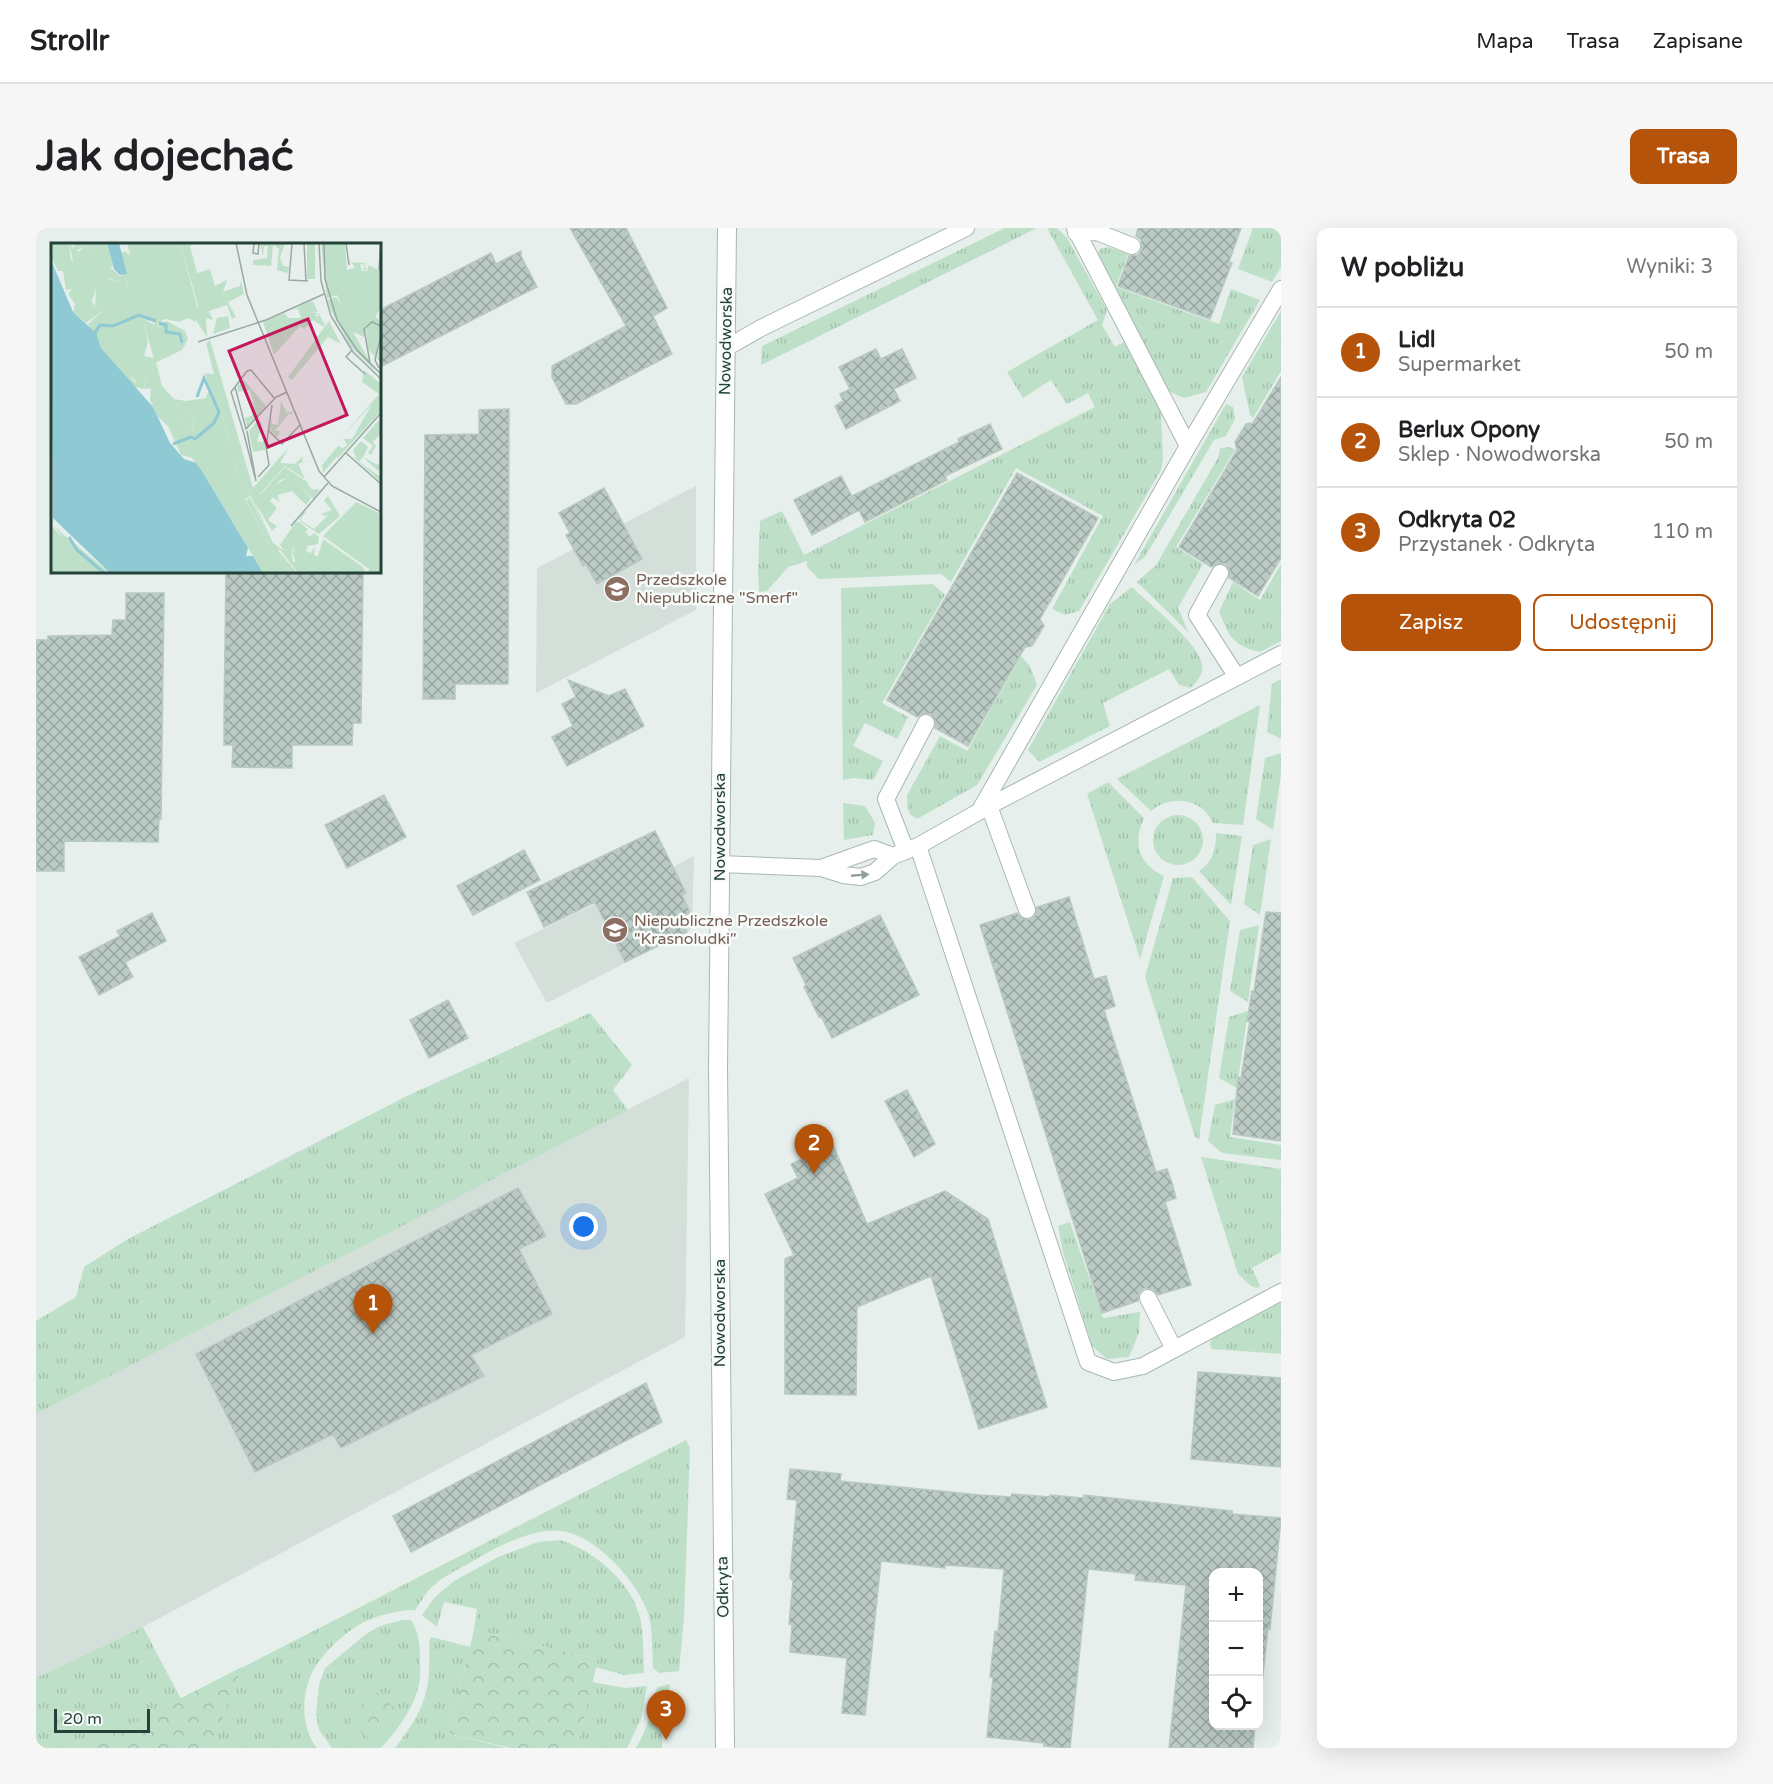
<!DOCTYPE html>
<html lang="pl">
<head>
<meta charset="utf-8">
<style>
  :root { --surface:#fff; --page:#f6f6f6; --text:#202124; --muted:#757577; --line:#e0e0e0; --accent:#b45309 }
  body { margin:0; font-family:"Varela Round",sans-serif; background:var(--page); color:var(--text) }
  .controls { position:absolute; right:18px; bottom:18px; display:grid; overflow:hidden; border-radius:12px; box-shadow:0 6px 24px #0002 }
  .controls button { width:54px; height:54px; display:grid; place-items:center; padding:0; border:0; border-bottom:2px solid var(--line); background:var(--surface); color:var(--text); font:30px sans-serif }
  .scale { position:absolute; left:18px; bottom:15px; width:96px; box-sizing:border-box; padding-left:6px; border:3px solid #24423a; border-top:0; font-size:16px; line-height:21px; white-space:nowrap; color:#24423a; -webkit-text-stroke:4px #f7fbf9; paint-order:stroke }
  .you { position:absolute; left:548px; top:999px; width:21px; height:21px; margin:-15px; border:4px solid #fff; border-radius:50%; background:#1a73e8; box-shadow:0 0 0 9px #1a73e833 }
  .badge { display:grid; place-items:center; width:39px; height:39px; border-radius:50%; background:var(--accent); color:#fff; font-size:20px; font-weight:700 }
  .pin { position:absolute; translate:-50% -50px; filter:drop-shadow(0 2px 3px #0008) }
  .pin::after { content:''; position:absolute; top:32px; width:21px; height:18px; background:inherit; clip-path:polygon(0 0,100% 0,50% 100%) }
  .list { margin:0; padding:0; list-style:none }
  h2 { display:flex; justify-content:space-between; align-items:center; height:78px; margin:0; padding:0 24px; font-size:26px }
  h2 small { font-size:20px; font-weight:400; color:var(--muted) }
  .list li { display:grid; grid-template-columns:39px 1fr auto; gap:18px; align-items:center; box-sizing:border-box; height:90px; padding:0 24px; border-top:2px solid var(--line) }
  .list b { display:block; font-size:22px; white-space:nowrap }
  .list p { margin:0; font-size:20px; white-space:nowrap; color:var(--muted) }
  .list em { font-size:20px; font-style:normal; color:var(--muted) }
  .actions { display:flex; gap:12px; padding:18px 24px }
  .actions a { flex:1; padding:14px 0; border:2px solid var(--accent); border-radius:12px; text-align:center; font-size:21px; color:var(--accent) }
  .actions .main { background:var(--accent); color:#fff }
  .icon { flex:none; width:33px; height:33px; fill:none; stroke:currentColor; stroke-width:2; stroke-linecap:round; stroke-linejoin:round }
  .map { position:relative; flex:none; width:1245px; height:1520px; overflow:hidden; border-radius:12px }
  header { display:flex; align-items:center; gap:36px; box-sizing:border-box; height:84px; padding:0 30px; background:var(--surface); border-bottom:2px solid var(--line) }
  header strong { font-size:28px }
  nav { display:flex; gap:33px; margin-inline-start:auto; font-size:21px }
  .intro { display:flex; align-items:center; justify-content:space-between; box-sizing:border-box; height:144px; padding:0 36px }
  h1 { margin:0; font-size:42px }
  .button { padding:15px 27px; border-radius:12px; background:var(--accent); color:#fff; font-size:21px; font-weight:700 }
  main { display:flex; gap:36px; padding:0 36px }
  aside { flex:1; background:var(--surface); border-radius:12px; box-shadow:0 6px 24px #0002 }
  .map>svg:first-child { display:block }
  .built { fill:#d4dfda }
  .grass { fill:url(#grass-tufts) }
  .forest { fill:url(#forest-crowns) }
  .building { fill:url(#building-cross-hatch); stroke:#b8c9c2; stroke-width:1.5 }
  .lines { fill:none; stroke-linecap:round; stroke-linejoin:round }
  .service-casing { stroke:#a8b8b2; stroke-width:18 }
  .minor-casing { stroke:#a8b8b2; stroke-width:20 }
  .service { stroke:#fff; stroke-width:16 }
  .minor { stroke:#fff; stroke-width:18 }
  .oneway { fill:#92a09c }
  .labels { text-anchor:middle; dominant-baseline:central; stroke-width:5; stroke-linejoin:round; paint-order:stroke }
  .street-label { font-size:16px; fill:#24423a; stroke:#f7fbf9 }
  .education-label { font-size:16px; fill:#785e54; stroke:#f7fbf9; text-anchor:start }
  .inset-river { fill:none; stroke:#8ec9d4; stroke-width:3 }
  .inset-road { fill:none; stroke:#98aaa4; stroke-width:1.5 }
  .view { fill:#c2185b; fill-opacity:0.15; stroke:#c2185b; stroke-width:3 }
  .inset-edge { fill:none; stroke:#24423a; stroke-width:3 }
</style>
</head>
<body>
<header>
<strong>Strollr</strong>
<nav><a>Mapa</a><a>Trasa</a><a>Zapisane</a></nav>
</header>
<div class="intro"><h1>Jak dojechać</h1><a class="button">Trasa</a></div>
<main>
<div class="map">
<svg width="1245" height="1520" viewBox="0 0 1245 1520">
  <defs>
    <pattern id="grass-tufts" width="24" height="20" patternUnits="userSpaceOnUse" patternTransform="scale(1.5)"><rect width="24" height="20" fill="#bfe0c8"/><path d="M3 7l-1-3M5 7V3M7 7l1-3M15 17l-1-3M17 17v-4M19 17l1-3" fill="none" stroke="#a4c1ad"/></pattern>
    <pattern id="forest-crowns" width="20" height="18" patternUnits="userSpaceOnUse" patternTransform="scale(1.5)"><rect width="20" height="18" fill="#bfe0c8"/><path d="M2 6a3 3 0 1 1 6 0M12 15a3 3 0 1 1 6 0" fill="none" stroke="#a4c1ad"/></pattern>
    <pattern id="building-cross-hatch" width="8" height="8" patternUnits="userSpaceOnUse" patternTransform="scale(1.5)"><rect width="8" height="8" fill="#bbcac4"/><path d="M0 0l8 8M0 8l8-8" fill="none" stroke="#98a6a0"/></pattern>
  </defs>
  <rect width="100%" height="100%" fill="#e6efeb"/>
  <path class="built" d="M660,258v124l-160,83 1,-125z
    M658,628l-2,73 -145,74 -33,-60 110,-53 19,-12 29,-14 1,3z
    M653,850l-4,259 -542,290 -107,51v-264z"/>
  <path class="grass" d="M969,0h32l-276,137 1,-19z
    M1011,0h10l10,10 40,72 -5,15 13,22 9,-5 37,69 2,48 -2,11 -82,141 -14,4 -13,-6 51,-93 -87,-48 -65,114 -10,-8 -122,5 -12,-12v-6l-19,6 -21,24 -8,1 -1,-23 2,-48 22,-10 22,44 291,-148 -7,-14 -21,11 -16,-24 -28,18 -16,-26 91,-52z
    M1217,0h28v39l-9,15 -34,-13z
    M1072,19l20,7 -12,33 103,37 12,-35 29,11 -54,92 -22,6 -14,-6 -73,-129 -2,-6 5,-8z
    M1245,83v60l-28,47 -3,-3 -8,-38z
    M1190,176l7,3 2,12 -9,17 -12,4 -69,117 -11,8z
    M1194,219l5,3 -59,97 27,17 -25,44 11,25 -52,-51 19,-17 62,-107 2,-10z
    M1245,336v77l-21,11c-27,-6 -31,-16 -41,-40l14,-30 27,18z
    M897,356l12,11 -63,108 26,14 -11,22 -32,-16 -12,23 30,15 -10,19 -20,-2 -10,2 -2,-192z
    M1096,359c17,17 66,55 70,77 2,10 -5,18 -12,24l-11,-3 -10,-16 -66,34 7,23 -71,36 -11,-12 82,-146z
    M985,428l9,10 7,19 -60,100 -60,34 -6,-4 -3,-5 -1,-15 33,-59 27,15z
    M1245,451v60l-14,-7 5,-48z
    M1224,477l-17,120 -30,-2c-11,-25 -42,-29 -62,-12l-34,-32z
    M1245,525v21l-8,56 -17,-11 9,-61z
    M1072,554l36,36c-12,26 -5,46 20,58l-24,83 -53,-165z
    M807,575l22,3 10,17 -2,12 -29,5z
    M1117 612a25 25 0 1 1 50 0a25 25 0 1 1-50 0Z
    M1180,605l26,3 -11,69 -32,-34c14,-10 17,-21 17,-38z
    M1235,611l-11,76 -16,-11 9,-59z
    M1156,649l38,44 -31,218 -4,-2 -50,-160 28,-99z
    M1223,697l-11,77 -18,-11 10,-61z
    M1212,783l-11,77 -18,-10 10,-61z
    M554,785l42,52 -19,25 15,20 -592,304v-93l40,-24 8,-30 44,-28 281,-144z
    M1199,871l-5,38 51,8v15l-59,-7 -14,-12 7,-36z
    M1165,929l80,12v83l-29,16 8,18 -3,2 -6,-2 -13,-12z
    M1034,994l33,96 37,-6 -1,21 -10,24 -22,2 -15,-13 -29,-94 -5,-26z
    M1245,1074v52l-69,-5 -2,-5 2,-6z
    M650,1212l4,8 -6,170 -5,53 -20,2 -6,-5c-1,-18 0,-38 -5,-55 -10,-31 -53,-79 -88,-82 -27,-3 -59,14 -82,27 -16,10 -37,18 -50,33 -5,6 -8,13 -13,19 -18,0 -42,6 -58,16 -16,10 -36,29 -45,47 -11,22 -11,55 5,75h-281v-70l107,-51 38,72z
    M524,1312c35,11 70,41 80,77 4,18 3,38 4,56l-20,2 -29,-8 2,-8 -123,-29 3,-21 -33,-7 -7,25 -15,-12 13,-18 19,-16 44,-24 40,-15z
    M366,1392h9c8,12 9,26 9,41 0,7 1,16 -1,23 -5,25 -22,46 -38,64h-49l-13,-18 -3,-15 3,-30 6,-17 41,-34 14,-8z
    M395,1409l39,10 -21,87 58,14h-112c30,-40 36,-55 34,-106z
    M556,1454l33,6 22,-2 -6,33 -14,29h-50z
    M634,1456l-8,41v23h-26c6,-11 11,-21 14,-32 3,-10 2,-21 8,-29z"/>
  <path class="forest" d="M438,1402l124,29 -21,89h-66l-62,-14z
    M206,1439l-31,81h-128z
    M339,1463l24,21 -26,30 -24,-20z"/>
  <path class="building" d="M534,0h56l41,80 -14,8 19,38 -96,50h-10l-14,-27v-11l74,-40z
    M1102,0h103l-12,34 3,1 -22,56 -92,-33 11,-30 9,-1 4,-6 -1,-9 -5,-4z
    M485,23v5l16,31 -157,80v-57l111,-57 5,11z
    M840,121l5,10 21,-10 14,29 -22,11 6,12 -54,28 -11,-23 8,-5 -3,-7 10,-5 -11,-22z
    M1245,149v181l-23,38 -29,-18 1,-6 -4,-8 -7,-1 -8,4 -32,-20 58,-97 -2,-8 11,-18 7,-1z
    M473,181l-1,275h-53v15h-32l2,-264 54,-1v-24z
    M954,196l12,25 -57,27 2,4 -82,42 -6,-12 -47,25 -18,-35 47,-24 15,28 -4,-8 107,-54 -1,-3z
    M981,245l81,45 -58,101 4,7 -12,20 -7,1 -57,99 -33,-18 1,-6 -5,-8 -6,-1 -8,4 -30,-17z
    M568,260l38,71 -45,25 -11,-20 -3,2 -17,-31 4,-2 -11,-20z
    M198,344h129l-2,151h-8l-1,22h-60v23l-60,-1 1,-22h-9v-28l2,-143h8z
    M90,365h38l-3,226h-2l-1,23 -94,-1v30h-28v-231h12v-4l64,-1 1,-15h13z
    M532,452l41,16 16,-7 19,37 -77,40 -15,-29 21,-11 -11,-22 14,-7z
    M348,567l22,42 -59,31 -22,-43z
    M619,603l31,62 -4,2 8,17 -9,5 6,15 -62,30 -30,-60 -51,25 -17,-35z
    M488,622l16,30 -67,35 -16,-29z
    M1033,669l25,82 12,-3 9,30 -11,4 52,162 11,-3 5,14 4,15 -11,4 26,83 -33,10 -5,-6 -9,-1 -5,5 -1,8 -36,12 -122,-388 37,-12 4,5 9,2 5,-4 2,-9z
    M1230,684l15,1v228l-48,-7 5,-57 3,1 9,-58 -3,1 5,-30h2z
    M116,685l14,28 -41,21 8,15 -34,18 -20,-38 41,-21 -3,-5z
    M844,687l39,80 -87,43 -11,-22 -2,1 -15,-30 2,-2 -13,-27z
    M412,772l20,38 -39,20 -19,-38z
    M871,862l28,54 -21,13 -29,-56z
    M797,917l34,79 78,-33 43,28 59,188 -68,22 -48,-153 -74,31 -1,88 -71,-1v-135l9,-4 -29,-61 33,-16 -7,-14z
    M482,960l28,48 -27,13 33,65 -81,41 13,21 -143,72 -8,-14 -78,38 -59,-118z
    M1162,1144l83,6v89l-90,-8z
    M610,1155l16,39 -251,130 -18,-36z
    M754,1241l51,5 -1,7 140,14 31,2 1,-3 38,3v-2l34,3v-3l148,16v3l49,4 -11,111 -2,-1 -8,74 -2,-130h-44v153h41l-2,23h-84l17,-163 -51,-5 1,-6 -48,-5 -18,179 -26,-2v-3l-57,-6 6,-60h-3l5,-46 3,1 6,-63 -59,-4v3l-64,-7 -16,154 -23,-2 5,-55 -57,-6 2,-27 -3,-1 4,-43 -3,-3 7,-78 -10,-1z"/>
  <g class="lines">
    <g class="service-casing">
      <path id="service" d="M1039,0l113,218
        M1040,5l21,-1 35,14
        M690,120l35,-20 205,-100
        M1184,345l-23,42 40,62
        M953,578l38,104
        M943,584l209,-366 93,-157
        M882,618l170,516 26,10 29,-6 138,-74
        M870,623l-20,-52 40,-76
        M684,636l101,4 22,7 18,2 14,-5 18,-16 25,-10 71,-40 292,-152
        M785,640l53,-19 19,7
        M1112,1070l26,51"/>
    </g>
    <g class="minor-casing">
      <path id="minor" d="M689,1520l-7,-681 9,-839"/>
    </g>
    <use href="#service" class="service"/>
    <use href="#minor" class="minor"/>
  </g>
  <defs><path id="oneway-solid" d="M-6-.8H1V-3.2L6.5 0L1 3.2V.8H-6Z" transform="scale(1.5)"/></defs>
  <use class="oneway" href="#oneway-solid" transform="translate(824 647) rotate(-5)"/>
  <defs>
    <g id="school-disc" transform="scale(1.35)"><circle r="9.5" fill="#8d6e63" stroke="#f7fbf9"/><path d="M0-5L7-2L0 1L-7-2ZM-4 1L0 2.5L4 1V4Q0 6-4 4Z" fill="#fff"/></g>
  </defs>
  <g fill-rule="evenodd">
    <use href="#school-disc" x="581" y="361"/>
    <use href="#school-disc" x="579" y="702"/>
  </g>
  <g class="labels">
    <g class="street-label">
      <text transform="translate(690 113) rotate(-89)">Nowodworska</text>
      <text transform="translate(684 599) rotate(-90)">Nowodworska</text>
      <text transform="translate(684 1085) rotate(-90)">Nowodworska</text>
      <text transform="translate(687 1359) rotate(-91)">Odkryta</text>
    </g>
    <g class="education-label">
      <text x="600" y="352">Przedszkole<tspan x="600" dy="18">Niepubliczne "Smerf"</tspan></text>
      <text x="598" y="693">Niepubliczne Przedszkole<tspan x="598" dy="18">"Krasnoludki"</tspan></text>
    </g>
  </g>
  <g transform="translate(15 15)">
    <rect width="330" height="330" fill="#e6efeb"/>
    <path d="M0,0h18l2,17 11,4 13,-10 -11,-7 -9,4 -2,-8h34l6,23 -3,1 10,9 8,-3 -1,12 -21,-8 -10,11 -4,13 3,5 -9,17 -13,-11 2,-8 -7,-10 4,-5 -6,1 -3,-19h-5l-6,-12zM129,0h15l-5,3 7,27 13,-4 5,17 12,-6 -4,12 17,-6 1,-6 3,14 -16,8 8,15 -4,2 -5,-14 -18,6 4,9 -7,-2 1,19 -14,-21 5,-11zM209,0h25l-5,15 3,8 6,1 -1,6 -11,-3 2,-21 -6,-4 -2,21 -18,-1v-5l14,-2 1,-12h-4l-1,10zM256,0h8v36h-8zM270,0h24l2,27 8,-2 -4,-6 14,1 1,7h-3l2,-5 -5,-1 2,7h5l1,-6 13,6v37l-6,9 6,4v41l-4,-3 3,-13 -5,11 -7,-8 -2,-19 -2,7 -11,-5 23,40 -25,-25 -19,-35 -5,-12 9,-3 6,10 -5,-12 -10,3zM262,58l5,11h-6l5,5 2,-3 6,11 -1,2 -11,-7 -9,9 -4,-3 -26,29 -11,-33 22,-9 3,5h13l-3,-9 -5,1zM75,60l-4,23 -14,5 -1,5 27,46 11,1 -1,6 -8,-2 2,5 -37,-44 -13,-24 17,-15zM177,73l2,12 -17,6 4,-16zM92,76l18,9 -4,-4 10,-3 18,10 3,8 -6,11 -27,13zM278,78l12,23 -13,-7 -36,43 -4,-3zM159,97l43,148 36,-41 -9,16 15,1 8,-8 -1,6 9,-2 -13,4 7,15 -20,-13 -26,29 28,-17 1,-7 23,27 -5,7 -14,-14 -14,4 1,7 -6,-5 -3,4 7,7 -9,12 9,6 -5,5 -18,-30 19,42 11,8 7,-3 2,14h5l-4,-13 2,-27h3l9,7 -3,3 5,5 4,-4 5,4 -1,7 -10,2 -2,5 5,2 4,-7 -1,9 4,1 5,-17 40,28 2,6h-67l-17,-22 -4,-2 20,24h-5l-22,-27 -24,-46 4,-3 20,43 -22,-50 2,6 -5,3 -29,-105 -5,-1 -6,-20 9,1 -8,-31zM313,127l17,14v27l-44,48 1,-13 5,2 4,-3 -3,-6h8l20,-35 -34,37 41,-47 -17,-12zM193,137l22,26 -19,22 -2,-10 11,-4 -6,-24 -12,2 -1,-6zM230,158l6,12 5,-2 1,4 -4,-1 -14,17h6l-4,6 6,5 -2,-1 -12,-12 3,-12v7l6,1zM134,166l9,6 -2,20 -13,-21zM207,177l4,4 -5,17 6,1 2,-7v15l-12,2 -4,-21zM328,177l2,19 -2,-4 -6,7 3,4 -5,9 -3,-2 5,-7 -10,-8zM310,198l7,6 -5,10 15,8 3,-6v8l-3,4 -15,-14 -4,5 22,15v5l-29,-26 5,3 -4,-9zM277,253l12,20 -21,18 -18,-12 -2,-3 5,-7h2l-6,8 14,9 15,-15 -4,2 -4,-2 11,-4 -8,-9zM305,259l25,12 -1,58 -11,1v-4l-46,-33z" fill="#bfe0c8"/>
    <path d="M18,0l9,9 6,-5 11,7 -10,11h-11zM76,0h53l17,63 -2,16 -7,-4 -9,4 -14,-3 -8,5 8,13 -5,2 -6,-17 -11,-3 5,22 -4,15 11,2 7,28 12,13 12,2 20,-3 2,-6 8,2 29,105 25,47 22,27h-29l-61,-102 -10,-13 -11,-3 -13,-29 -11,-10 -7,-16 1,-12 -7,1 5,-24 -4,18 -6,2 -17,-19 -15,-30v-5l15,-5 -1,-18 5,-4 -21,5 -19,14 2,-11 7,-5 2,-37 8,-2 3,11 20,5 -7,-30 3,-3 6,4zM135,166l8,6 -2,20 -13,-21zM25,37l15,2 -9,20 -3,-3 2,-14zM260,58l2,11 6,2 -10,2 -12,13v-10l6,-1 -5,-11zM287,203l2,7 -17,20 -1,-8zM234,224l22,15 4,7 9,1 -7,9 -25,-27 -1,6 -7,2 -10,13 -11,3zM245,279l2,11 -5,17 6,10 -2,6 -6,-18 -7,3 -4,-6zM2,281l11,11 46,38h-59v-48l13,14z" fill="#bfe0c8" fill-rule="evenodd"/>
    <path d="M56,0h12l8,31 -7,1 -6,-6zM0,17l22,52 23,21 5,15 52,59 17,36 14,16 12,4 6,8 46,77 -2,8h7l10,17h-153l-57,-55z" fill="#8ec9d4"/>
    <path class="inset-river" d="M108,80l7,2v7l14,2 2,9M44,90l5,-8 13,1 26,-11 17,6M122,201l18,-7 4,2 19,-16 5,-11 -15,-34 -7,19M18,294l8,13 27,23"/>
    <path class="inset-road" d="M185,0l11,52 72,176 13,15 49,26M203,0l-1,10 5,1 1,-11M241,0l-3,37 19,1M253,0l2,38M268,0l2,38 10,35 22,36 28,27M273,0l1,36 12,41 20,30 24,24M295,0l3,22M328,27l2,-27M147,99l68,-22 58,-26M301,107l-6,7 19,17M319,120l-6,-34 8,-7 9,4M328,125l-4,-8 6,-24M184,144l-4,5 13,42M224,156l-24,-29 -4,1 -12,16 11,42 30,-32 11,-5M218,188l13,13 18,-19M193,191l12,47 -9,-50M295,210l35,31M207,234l11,-12 -3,-18 6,-42M273,234l57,-64M240,283l37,-43"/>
    <path class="view" d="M257,76l39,96 -79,32 -39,-96z"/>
    <rect width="330" height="330" class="inset-edge"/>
  </g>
</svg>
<div class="controls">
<button>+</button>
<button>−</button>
<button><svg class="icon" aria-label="locate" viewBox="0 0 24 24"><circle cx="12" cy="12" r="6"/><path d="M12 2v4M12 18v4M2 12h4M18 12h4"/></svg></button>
</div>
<div class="scale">20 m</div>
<div class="you"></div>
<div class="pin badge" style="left:337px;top:1106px">1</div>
<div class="pin badge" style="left:778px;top:946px">2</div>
<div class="pin badge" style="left:630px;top:1512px">3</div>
</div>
<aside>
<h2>W pobliżu<small>Wyniki: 3</small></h2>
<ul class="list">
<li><span class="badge">1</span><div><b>Lidl</b><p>Supermarket</p></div><em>50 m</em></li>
<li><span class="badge">2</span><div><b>Berlux Opony</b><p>Sklep · Nowodworska</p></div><em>50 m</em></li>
<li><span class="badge">3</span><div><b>Odkryta 02</b><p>Przystanek · Odkryta</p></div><em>110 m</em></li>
</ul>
<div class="actions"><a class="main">Zapisz</a><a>Udostępnij</a></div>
</aside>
</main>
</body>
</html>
